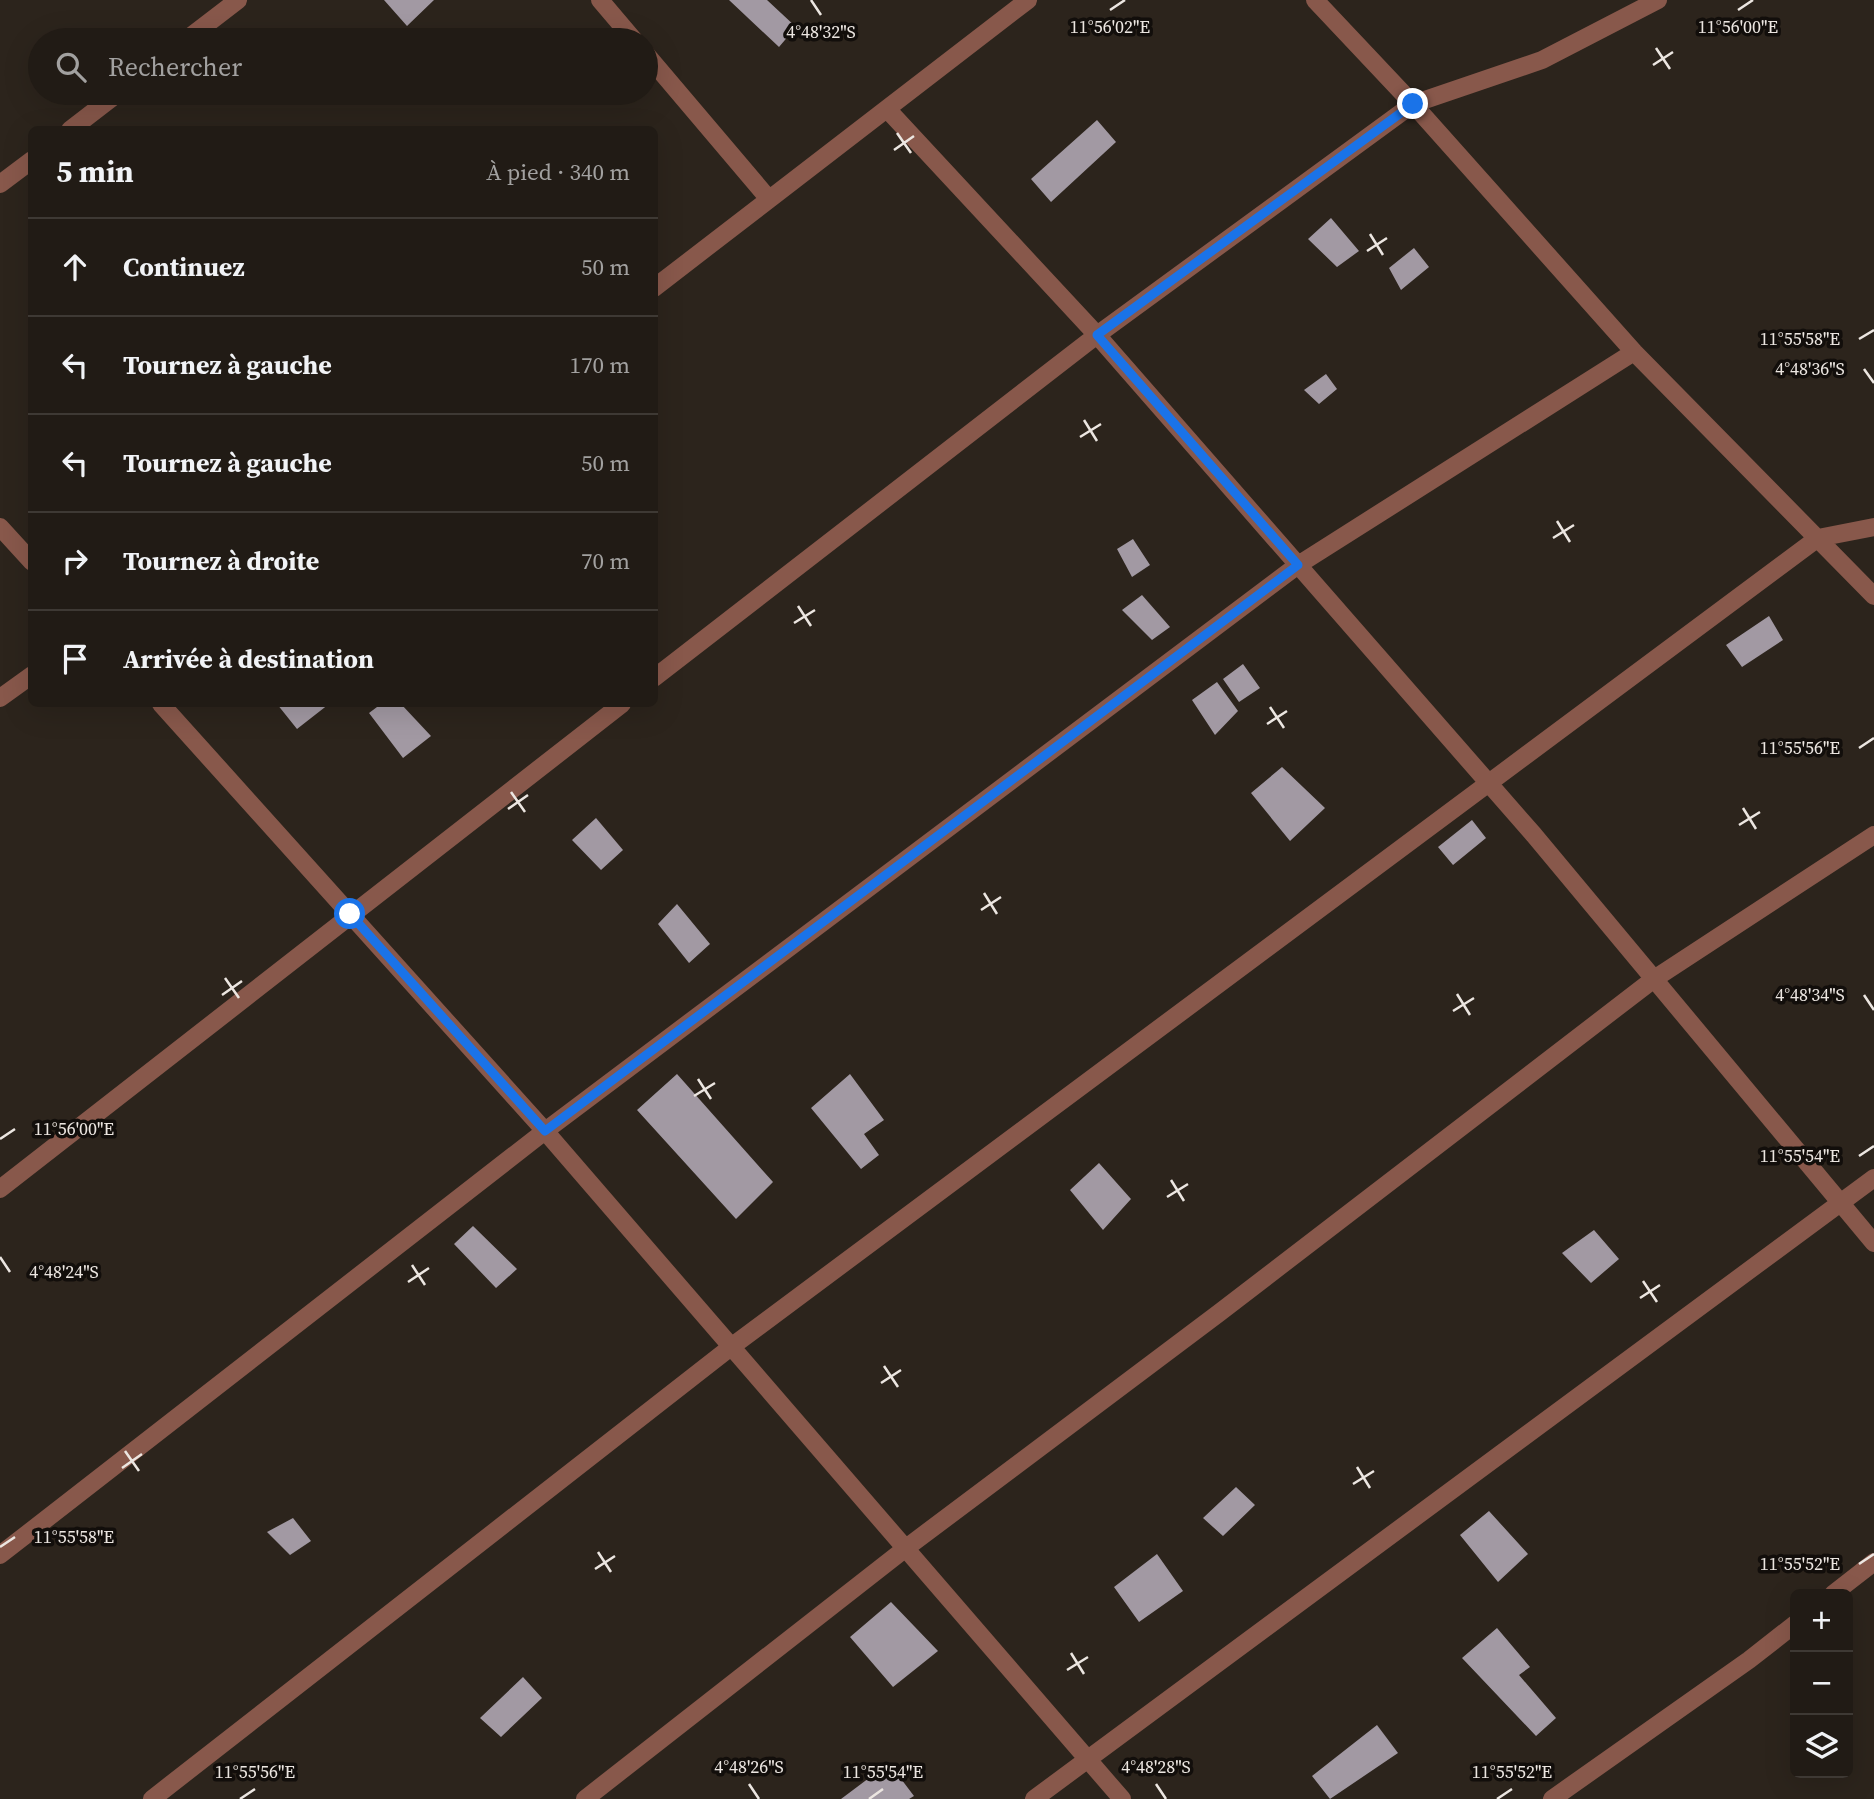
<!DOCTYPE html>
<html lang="fr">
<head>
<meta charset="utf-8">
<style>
  :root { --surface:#211b15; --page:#2d2822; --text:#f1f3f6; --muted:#a2a1a0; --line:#3e3934 }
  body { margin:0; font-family:"Source Serif 4",serif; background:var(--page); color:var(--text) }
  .controls { position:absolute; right:21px; bottom:21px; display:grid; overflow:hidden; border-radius:10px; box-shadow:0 7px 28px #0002 }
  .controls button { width:63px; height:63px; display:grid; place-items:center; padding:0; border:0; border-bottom:2px solid var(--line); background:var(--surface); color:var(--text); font:35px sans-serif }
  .stop { position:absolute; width:21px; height:21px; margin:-16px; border:5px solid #1a73e8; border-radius:50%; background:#fff }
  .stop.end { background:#1a73e8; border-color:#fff; box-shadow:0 2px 7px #0008 }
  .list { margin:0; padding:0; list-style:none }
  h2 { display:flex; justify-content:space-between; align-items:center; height:91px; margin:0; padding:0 28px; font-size:30px }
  h2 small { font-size:23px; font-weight:400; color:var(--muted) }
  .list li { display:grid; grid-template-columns:46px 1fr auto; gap:21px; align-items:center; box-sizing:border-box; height:98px; padding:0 28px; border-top:2px solid var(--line) }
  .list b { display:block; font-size:26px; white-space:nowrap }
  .list em { font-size:23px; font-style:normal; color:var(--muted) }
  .icon { flex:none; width:38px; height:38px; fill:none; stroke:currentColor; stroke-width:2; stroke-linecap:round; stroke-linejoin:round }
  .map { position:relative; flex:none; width:1874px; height:1799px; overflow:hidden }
  .search { position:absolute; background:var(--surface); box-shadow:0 7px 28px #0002; left:28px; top:28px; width:630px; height:77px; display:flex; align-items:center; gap:18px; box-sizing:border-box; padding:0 24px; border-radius:38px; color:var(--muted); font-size:26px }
  .panel { position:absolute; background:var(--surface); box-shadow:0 7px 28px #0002; left:28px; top:126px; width:630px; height:581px; border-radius:10px }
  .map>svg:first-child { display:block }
  .building { fill:#a299a3 }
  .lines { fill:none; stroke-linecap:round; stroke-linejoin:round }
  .minor { stroke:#88584b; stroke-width:18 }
  .route { stroke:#1a73e8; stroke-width:9 }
  .ticks { fill:none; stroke:#ece6e1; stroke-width:2.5 }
  .ticks-label { font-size:18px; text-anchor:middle; fill:#ece6e1; stroke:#120e0b; stroke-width:7; stroke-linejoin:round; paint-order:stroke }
</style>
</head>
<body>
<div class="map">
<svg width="1874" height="1799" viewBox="0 0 1874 1799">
  <rect width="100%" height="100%" fill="#2c241c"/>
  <path class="building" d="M384,0h50l-27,26z
    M729,0h38l29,27 -17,20z
    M1097,120l19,22 -65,60 -20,-23z
    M1331,218l28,33 -22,16 -29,-28z
    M1414,248l15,19 -28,23 -12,-22z
    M1326,374l11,15 -18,15 -15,-14z
    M1133,539l17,26 -18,12 -15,-28z
    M1142,595l28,32 -18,13 -30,-30z
    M1769,616l14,24 -41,27 -16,-22z
    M1243,664l17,24 -21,14 -16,-23z
    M1217,682l21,29 -23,24 -23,-35z
    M277,704h52l-32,25z
    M381,704h20l30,32 -28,22 -34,-45z
    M1282,767l43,41 -35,33 -39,-48z
    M596,818l27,32 -22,20 -29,-30z
    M1472,820l14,18 -33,27 -15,-18z
    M677,904l33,40 -21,19 -31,-39z
    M677,1074l96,108 -37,37 -99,-109z
    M850,1074l34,46 -20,14 15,21 -18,14 -50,-61z
    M1099,1163l32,36 -28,31 -33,-40z
    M473,1226l44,43 -21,19 -42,-44z
    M1594,1230l25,29 -28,24 -29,-30z
    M1236,1487l19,18 -32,31 -20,-18z
    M1489,1511l39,43 -30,28 -38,-47z
    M293,1518l18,23 -21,14 -23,-23z
    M1157,1554l26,37 -44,31 -25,-35z
    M891,1602l47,49 -45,36 -43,-50z
    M1497,1628l33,39 -11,8 37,43 -20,18 -74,-78z
    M523,1677l19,21 -41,39 -21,-19z
    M1377,1725l21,28 -68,46 -18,-23z
    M889,1763l25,33 -5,3h-68z"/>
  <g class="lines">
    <path class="minor" d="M600,0l34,40
      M1315,0l98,104 221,248 240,244
      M186,40l52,-40
      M646,54l122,144
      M887,109l210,226 437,500 340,408
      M70,130l48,-37
      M0,184l32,-24
      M654,288l374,-288
      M0,527l32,35
      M654,678l443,-343 316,-231 129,-44 116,-60
      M0,698l32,-23
      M161,704l384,427 577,668
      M0,1189l622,-485
      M0,1555l545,-424 753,-566 336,-213
      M1833,1594l41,-32
      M152,1799l579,-452 1087,-809 56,-11
      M585,1799l321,-251 313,-235 435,-334 220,-144
      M1034,1799l840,-621
      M1552,1799l197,-139 46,-36"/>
  </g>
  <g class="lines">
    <path class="route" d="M350,914l195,217 753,-566 -201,-230 316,-231"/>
  </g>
  <path class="ticks" d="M811,0l10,15M1110,10l15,-10M1738,10l15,-10M1656,48l14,21M1653,65l20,-13M897,133l14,20M894,150l20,-14M1370,234l13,21M1367,251l20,-13M1859,339l15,-9M1864,369l10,14M1084,420l13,21M1080,437l21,-13M1557,521l13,21M1553,538l21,-13M798,606l13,20M794,623l21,-13M1270,707l14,21M1267,724l20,-13M1859,748l15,-10M511,792l14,20M1743,808l13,21M508,809l20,-14M1739,825l21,-13M984,893l13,21M981,910l20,-13M225,978l14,20M1457,994l13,21M222,995l20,-14M1864,995l10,15M1453,1011l21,-13M698,1079l13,20M694,1096l21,-13M0,1139l15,-10M1859,1156l15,-10M1171,1180l13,21M1167,1197l21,-13M0,1257l10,15M412,1265l13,20M1643,1281l14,21M408,1282l21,-14M1640,1298l20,-13M884,1366l14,21M881,1383l20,-13M125,1451l14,20M1357,1467l13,21M122,1468l20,-14M1353,1484l21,-13M0,1547l15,-10M598,1552l13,20M1859,1564l15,-10M595,1569l20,-13M1071,1653l13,21M1067,1670l21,-13M749,1784l10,15M1156,1784l10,15M240,1799l15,-10M869,1799l14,-10M1497,1799l15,-10"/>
  <g class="ticks-label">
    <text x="1110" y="33">11°56'02"E</text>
    <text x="1738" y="33">11°56'00"E</text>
    <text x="821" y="38">4°48'32"S</text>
    <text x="1800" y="345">11°55'58"E</text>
    <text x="1810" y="375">4°48'36"S</text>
    <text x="1800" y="754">11°55'56"E</text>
    <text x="1810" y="1001">4°48'34"S</text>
    <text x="74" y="1135">11°56'00"E</text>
    <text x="1800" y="1162">11°55'54"E</text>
    <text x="64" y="1278">4°48'24"S</text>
    <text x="74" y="1543">11°55'58"E</text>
    <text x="1800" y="1570">11°55'52"E</text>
    <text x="749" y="1773">4°48'26"S</text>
    <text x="1156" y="1773">4°48'28"S</text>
    <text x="255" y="1778">11°55'56"E</text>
    <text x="883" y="1778">11°55'54"E</text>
    <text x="1512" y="1778">11°55'52"E</text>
  </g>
</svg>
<div class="controls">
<button>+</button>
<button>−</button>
<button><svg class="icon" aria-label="layers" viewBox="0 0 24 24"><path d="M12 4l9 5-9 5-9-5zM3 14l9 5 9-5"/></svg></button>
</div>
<div class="stop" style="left:350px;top:914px"></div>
<div class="stop end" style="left:1413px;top:104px"></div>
<div class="search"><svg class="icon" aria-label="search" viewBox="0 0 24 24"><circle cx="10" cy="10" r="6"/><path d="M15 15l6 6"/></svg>Rechercher</div>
<section class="panel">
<h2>5 min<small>À pied · 340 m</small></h2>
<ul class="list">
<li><svg class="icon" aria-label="ahead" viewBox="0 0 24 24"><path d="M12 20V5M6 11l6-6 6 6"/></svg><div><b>Continuez</b></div><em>50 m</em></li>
<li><svg class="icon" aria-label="left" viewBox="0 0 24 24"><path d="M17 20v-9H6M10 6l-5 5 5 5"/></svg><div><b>Tournez à gauche</b></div><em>170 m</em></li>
<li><svg class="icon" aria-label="left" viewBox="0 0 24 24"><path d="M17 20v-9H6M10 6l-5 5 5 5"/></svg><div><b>Tournez à gauche</b></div><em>50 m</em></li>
<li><svg class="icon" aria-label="right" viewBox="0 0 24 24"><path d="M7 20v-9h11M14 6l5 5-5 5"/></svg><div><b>Tournez à droite</b></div><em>70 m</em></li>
<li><svg class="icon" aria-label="arrive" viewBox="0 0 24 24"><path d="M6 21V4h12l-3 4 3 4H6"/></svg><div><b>Arrivée à destination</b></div></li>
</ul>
</section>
</div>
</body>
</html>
